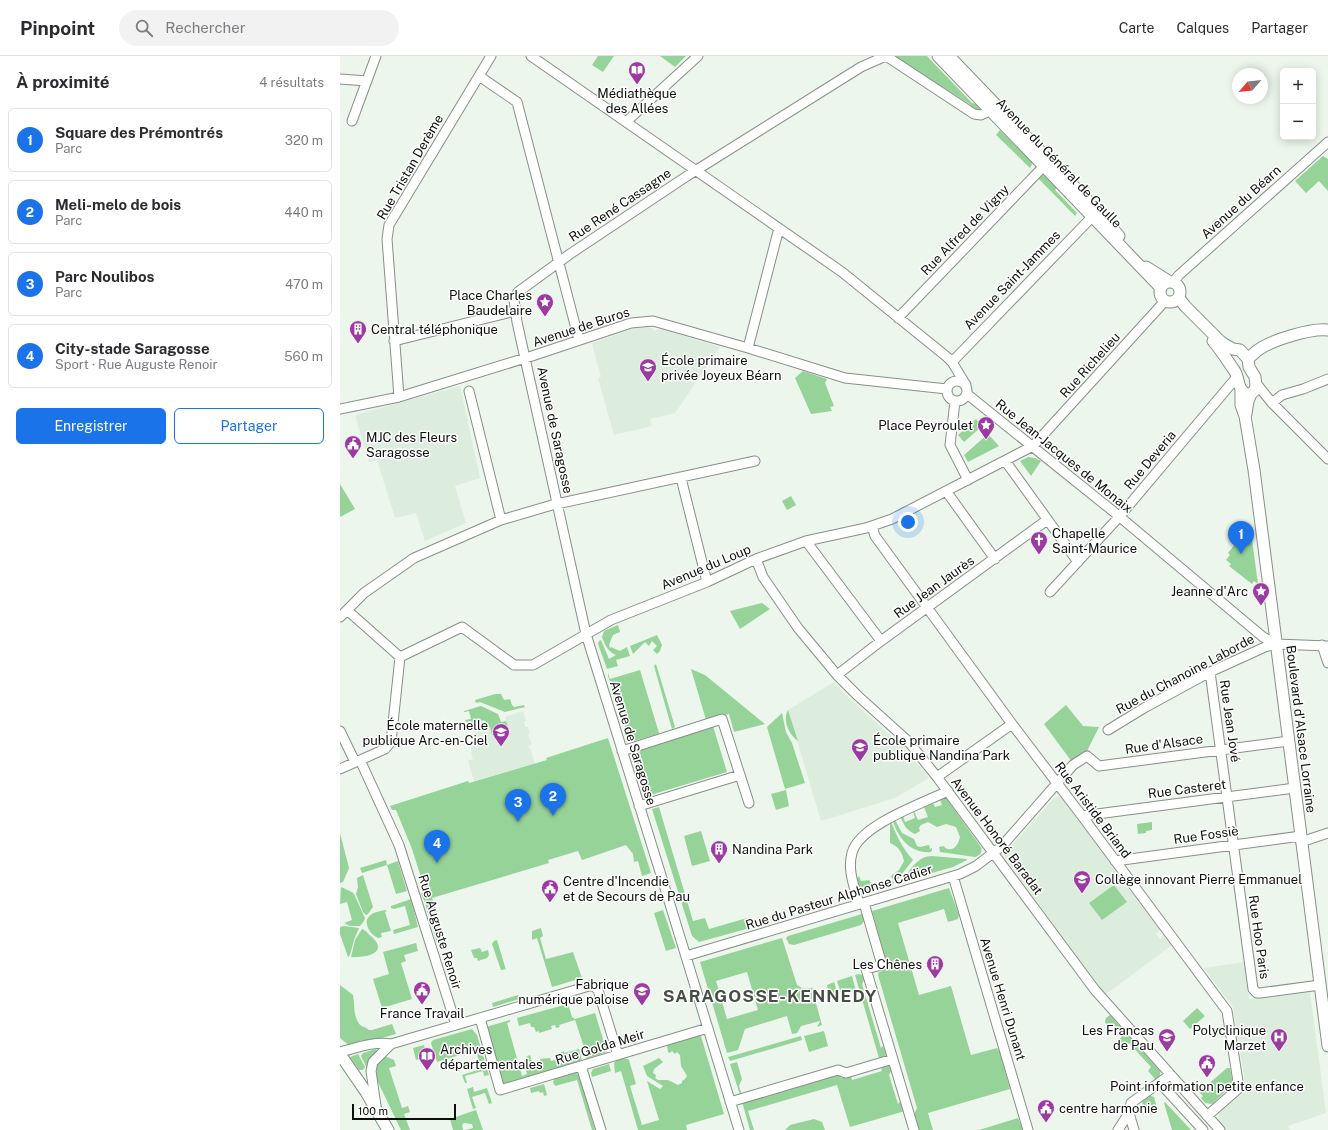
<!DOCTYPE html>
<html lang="fr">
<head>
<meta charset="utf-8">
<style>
  :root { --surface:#fff; --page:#f2f2f3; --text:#2b2b33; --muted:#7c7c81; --line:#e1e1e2; --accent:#1a73e8 }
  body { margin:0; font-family:"Public Sans",sans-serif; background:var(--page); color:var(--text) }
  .controls { position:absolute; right:12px; top:12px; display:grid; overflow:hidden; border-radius:6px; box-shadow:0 2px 10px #0003 }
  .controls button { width:36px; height:36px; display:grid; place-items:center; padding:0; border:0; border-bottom:1px solid var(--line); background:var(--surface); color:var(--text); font:20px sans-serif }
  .compass { position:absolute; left:892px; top:12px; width:36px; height:36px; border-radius:50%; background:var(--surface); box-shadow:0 2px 10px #0003; rotate:242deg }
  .scale { position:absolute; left:12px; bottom:10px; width:104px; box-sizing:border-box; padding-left:4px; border:2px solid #0c0f0c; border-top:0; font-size:11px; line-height:14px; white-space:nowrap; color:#0c0f0c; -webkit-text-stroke:3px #fff; paint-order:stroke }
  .you { position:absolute; left:568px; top:466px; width:14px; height:14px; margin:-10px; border:3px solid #fff; border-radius:50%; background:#1a73e8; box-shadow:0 0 0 6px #1a73e833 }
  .badge { display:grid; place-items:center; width:26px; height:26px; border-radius:50%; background:var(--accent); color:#fff; font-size:13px; font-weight:700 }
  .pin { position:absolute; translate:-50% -33px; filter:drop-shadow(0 1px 2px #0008) }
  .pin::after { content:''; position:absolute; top:21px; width:14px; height:12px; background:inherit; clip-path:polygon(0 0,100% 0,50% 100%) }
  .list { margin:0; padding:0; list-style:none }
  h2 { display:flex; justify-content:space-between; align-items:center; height:52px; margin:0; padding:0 16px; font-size:17px }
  h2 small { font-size:13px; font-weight:400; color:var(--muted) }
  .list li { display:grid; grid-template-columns:26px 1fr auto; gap:12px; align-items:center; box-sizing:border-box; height:64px; margin:0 8px 8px; padding:0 8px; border:1px solid var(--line); border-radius:6px }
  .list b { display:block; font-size:15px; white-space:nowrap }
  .list p { margin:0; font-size:13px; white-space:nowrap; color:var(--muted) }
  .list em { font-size:13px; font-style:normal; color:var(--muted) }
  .actions { display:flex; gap:8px; padding:12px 16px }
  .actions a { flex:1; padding:9px 0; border:1px solid var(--accent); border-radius:6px; text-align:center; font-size:14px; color:var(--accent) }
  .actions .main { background:var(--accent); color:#fff }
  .icon { flex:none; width:22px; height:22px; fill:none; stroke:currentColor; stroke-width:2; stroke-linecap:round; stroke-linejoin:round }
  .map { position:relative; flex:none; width:988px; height:1074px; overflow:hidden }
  header { display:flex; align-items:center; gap:24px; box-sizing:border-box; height:56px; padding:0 20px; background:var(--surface); border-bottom:1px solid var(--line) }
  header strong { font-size:19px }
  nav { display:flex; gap:22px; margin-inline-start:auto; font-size:14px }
  .search { width:280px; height:36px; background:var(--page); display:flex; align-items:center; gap:10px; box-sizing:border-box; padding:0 14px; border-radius:22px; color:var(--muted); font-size:15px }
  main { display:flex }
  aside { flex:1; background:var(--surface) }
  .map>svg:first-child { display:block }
  .built { fill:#ddeddd }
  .green { fill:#96d399; fill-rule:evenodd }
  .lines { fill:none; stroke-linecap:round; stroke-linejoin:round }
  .minor-casing { stroke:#879087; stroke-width:11 }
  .major-casing { stroke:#879087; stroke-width:13 }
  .minor { stroke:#fff; stroke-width:9 }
  .major { stroke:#fff; stroke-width:11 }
  .labels { text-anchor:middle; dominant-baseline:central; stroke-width:3; stroke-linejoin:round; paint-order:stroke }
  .poi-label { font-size:13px; fill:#0c0f0c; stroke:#fff; text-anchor:start }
  .street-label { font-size:13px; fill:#0c0f0c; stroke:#fff }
  .district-label { font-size:17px; font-weight:bold; letter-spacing:1px; fill:#454d45; stroke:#fff }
</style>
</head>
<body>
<header>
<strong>Pinpoint</strong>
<div class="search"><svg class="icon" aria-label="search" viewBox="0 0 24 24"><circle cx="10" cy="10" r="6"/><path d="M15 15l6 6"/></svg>Rechercher</div>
<nav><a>Carte</a><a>Calques</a><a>Partager</a></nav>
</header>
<main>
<aside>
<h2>À proximité<small>4 résultats</small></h2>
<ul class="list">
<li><span class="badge">1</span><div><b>Square des Prémontrés</b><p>Parc</p></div><em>320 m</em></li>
<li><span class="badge">2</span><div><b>Meli-melo de bois</b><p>Parc</p></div><em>440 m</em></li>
<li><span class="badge">3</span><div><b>Parc Noulibos</b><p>Parc</p></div><em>470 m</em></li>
<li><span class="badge">4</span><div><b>City-stade Saragosse</b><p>Sport · Rue Auguste Renoir</p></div><em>560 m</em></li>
</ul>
<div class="actions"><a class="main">Enregistrer</a><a>Partager</a></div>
</aside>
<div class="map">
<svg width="988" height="1074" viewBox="0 0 988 1074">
  <rect width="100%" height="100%" fill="#ecf6ec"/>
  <path class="built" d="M307,271l6,1v3l8,-2 59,18 -45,66 -25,6 2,7 -38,9 -16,-57 3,-1 -9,-34 43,-15z
    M120,330l20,92 -25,8 11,37 -41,18 -9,-28 -21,5 -18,-58 -8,2 -14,-47z
    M494,626l14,15 58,53 23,28 -34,20 -74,23 -33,-111z
    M183,655l3,10 -2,1 1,5h3l2,7 -2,1 4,9 -4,3 2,1 5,16 -61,17 -6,-20 5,-2 -2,-7h1l-1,-5 9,-3 -1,-3h-2l-2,-8 1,-1 -1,-10 9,-2 6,7 2,7 14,-13 -1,-4z
    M715,741h6l99,133 -4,4 4,5 5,-4 7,10 -67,50 -102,-140z
    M904,906l5,37 61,-7 16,121 -38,13 2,4h-64l-8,-8 1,-9 27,-23 -13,-83 -29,-39z"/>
  <path class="green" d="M258,0h16l-11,16 -11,-7z
    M320,0h26l-11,11z
    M556,0h31l45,47 4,1 5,6 -2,3 -8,-6v-2l-41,-26h-2l-31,-20z
    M660,74l31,31 1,3 -2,4 -34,-33z
    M983,100l5,3v32l-9,-10 -13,12 -11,-12z
    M701,118h3l13,14 -2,2 22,23 -2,3 -38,-39z
    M463,315l24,8 -2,4 9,23 -4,1 2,4 -21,3 -16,-36z
    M636,363l6,7 -18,16 -6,-7z
    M648,378l11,12 -31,16 -4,-7z
    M688,401l7,1 6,3 -10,15 -11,-15z
    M0,428l15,25 -15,8z
    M451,440l5,9 -9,5 -5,-9z
    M910,469l8,59 -4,-3 -2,3 -23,-18 2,-2 -5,-4 4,-5 -2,-2z
    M422,547l8,6 -30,20 -10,-18z
    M278,569l2,7 -7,3 -3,7v1l-1,1 1,4 2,-1 1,1 7,3 7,-4 3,9 -14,4 2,6 -11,3 -9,-25 1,-3 2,-1 8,19 7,-4c-8,-3 -11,-10 -14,-18l2,-6z
    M317,579l5,10 -2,6 -3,3 -4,-4 4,-4 -5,-5 -3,5 -4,-4 -12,12 -3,-8z
    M316,608l19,63 -3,2 -18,-63z
    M351,613l14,6 60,49 -31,8 -5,-18 -23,6z
    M300,614l19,63 -1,1 -28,8 -22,-66v-3l2,6z
    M155,638h6l3,6 6,-1 2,6 2,2 10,-2 1,2 -20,5 -25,-10 -4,1 -1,-3z
    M726,649l17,21 16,1 -13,26 -14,9 -28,-38z
    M141,650l17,8 3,8 5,-1 3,9 -17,5 -2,-8h-2l-4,-7 -8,2 1,5 -2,1 1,2h-8l-1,-5 5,-2 -1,-2 -5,1 -1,-2 6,-1 -2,-8 -5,1v-1z
    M448,654l10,31c-9,-6 -16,-21 -10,-31z
    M442,657l4,19 6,11 13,40 -20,6 -18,-62z
    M373,670l14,46 -80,24 -14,-46z
    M268,682l43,135 -9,3 -4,-15 -4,1 -1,-8 -7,-9 -44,15 -4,-9 -30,9 1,3 -117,35 14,43 -9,2 -13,-43 -3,-6 4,-4 -13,-41 -16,-39h-4l-2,-4 78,-25 1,2 78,-23 -1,-2z
    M446,734l3,16 -13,4 -5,-16z
    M606,742l35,49c2,5 -1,8 -6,10l-35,-5 -1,-5 5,-1 1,2c9,4 13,-3 15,-11l-4,-10 -10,-3 -9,3 -9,-5 -7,3 -2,3 1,3 -5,3c-9,-4 -11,-9 -15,-18l3,-1 2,7 10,-4 -2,-7h1l4,9 10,-3 -4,-10 9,-4 2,4 7,-2 -2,-5z
    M319,751l34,114 12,-3 4,11 38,-11 3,10 -51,14 -7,-6 -40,-127z
    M553,764h2l7,13 12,6 3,7 3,1 9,-2 1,4 2,-1v2l-1,2c-20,2 -33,-14 -38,-31z
    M551,765c5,14 12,28 22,39l-15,19 -6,-1 -1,-2 8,-6 5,-9c-2,-9 -5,-14 -14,-18v-21z
    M812,766v8l-6,1v2l-8,1 -1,-10z
    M361,775l9,30 -18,5 -8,-30z
    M0,777l9,35 -6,14 -3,1z
    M592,800l35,3v1l-14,7 -49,14 -1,-2c8,-10 15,-23 29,-23z
    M46,804l1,5 11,-4 9,30 -11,3 -9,-29 -25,8 -2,-5z
    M23,819l10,32 -5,7 -2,1 -3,-3 -7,-18 2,-7 -1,-9z
    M519,820l2,5 8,-1 3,4 18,-3 5,1 -4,4 -31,8 -5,-13z
    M774,829l13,17 -25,18 -13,-17z
    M1,831l11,5 2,2 11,24 -1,3 -4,5h-10l-6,-3 8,-3 -5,-18 -7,2z
    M609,832l10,27 -1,4 -10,3 -4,-13 -46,14 21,72 32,-9 20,69 26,-7 3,4 10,37 -82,24 5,17h-14l-5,-16 3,-6 -39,-133 1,-3 7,-3 1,-4 -15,-54z
    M71,843l7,28 -24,7 -1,-4 17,-5 -5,-19 -11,3 -3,-1v-2z
    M45,854l2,1 -2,1 6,19 -10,2 1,4 -4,1c-9,-4 -17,-18 -6,-24 3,-2 9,-3 13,-4z
    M323,854l13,38 -10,3 -12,-38z
    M522,858h1l2,6 -4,5 -67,20 -5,-1 -3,-6 2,-2z
    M4,870l15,2 -5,12 -4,15 -2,2 -8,-23v-7z
    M201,872l2,8 -3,2 6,21 27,-7 9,26 -30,9 -15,-49 -5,2v-9z
    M22,873c4,1 6,5 10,8 18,17 -9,21 -21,20l4,-17z
    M442,882l15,47 5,3h12l3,2 1,4 -4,2 8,29 -5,2 3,-6 -19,5 -4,7 -5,1 -5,-18 -42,13 -7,21 -11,3 -27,-91zM407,916l11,38 -31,9 -11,-38z
    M157,884l9,30 -2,-1 -1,1h-2l-9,-26 2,-3z
    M76,887l2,8 -14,4 2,6 -5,2 11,36 -30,9 -9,-29 16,-5 -6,-22z
    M140,892l2,4 6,-2 1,5 -2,3 -9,3 -1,-3h-3l-3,-8z
    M520,918l3,2 1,4 -2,4 19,64 2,-2 3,8 -3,3 -4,1 -24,-83z
    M512,920l4,15 -14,5 -5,-15z
    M494,926l5,15 -9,2 -3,-14z
    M0,929l13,10c2,9 0,19 5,27 2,5 7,4 11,8h3l20,-6 4,10 -45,13 -11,-9z
    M178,939l1,4 -26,8 -1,-4z
    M228,948l4,13 3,2 20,-6 12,39 -21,7 -3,-15 -8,-24 -16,5 1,2 -4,1 -1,-3 -4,1 1,3 -13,4v-2l-3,1 -2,-5h-3l-1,-4 -11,3 -2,-8z
    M857,952l8,8 -15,13 -7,-8z
    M770,959l50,56c1,4 -1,6 -4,9l-8,-9 3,-4 -22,-24 -4,3 -6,-6 3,-4 -10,-11 -4,3 -3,-6 1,-4z
    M170,964v2l-3,1 15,53 5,-2 -2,-6 4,-2 -3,-9 4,-2 3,11 8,-2 -1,-5 10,-1 1,3 7,-2v-2l3,-1 -1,-3 4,-2v2l15,-4 3,12 -76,23 -5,-1 -15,-56z
    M132,973l5,6 12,40 -5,1 -1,-5 -18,5 2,7h-2l-3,-8 19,-6 -5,-19 -39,12 -6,-19 2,-3z
    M484,975l4,15 -19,6 -5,-16z
    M359,979l2,1 23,78 -38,11 1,5h-49l-17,-59 -6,2 -1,-10c3,-4 9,-6 14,-4l1,1 7,24 -6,2 12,39 17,-5 -12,-39 13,8 3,-3 -16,-10 -4,-10 16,-8 4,4 -9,7 -1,4 2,1 1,2 -1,2 3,2h10l10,5 4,-2v-2l3,-2 2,-3 -6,-10 -1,-11 -3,-3 -2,2 -3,-3 -2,2 -2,-1 -1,-7z
    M461,980l1,4 -72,21 -2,-4z
    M84,989l3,11 -11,4 -3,-12z
    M36,993l2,3 -11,16 -6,-12 2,-3z
    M18,998l7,13 -2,3h-4l-9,-13z
    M43,1001h4l7,3 2,6 -7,2 13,40 6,-2 2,6 -6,2 6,16h-9l-26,-54v-6l2,-9z
    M397,1006l5,17 -3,7 3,9h-2l-10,-31z
    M269,1008l2,7 -19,6 -1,-4 2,-4z
    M548,1009l4,4 -3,6 9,29 3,-4 4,11 -55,16 -13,-42 -89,26 6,19h-4l-8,-28 94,-28 6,4 9,-3 1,5 30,-9 -1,-5z
    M887,1012h3l3,16 -21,20 -7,-1 -4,-5 2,-2 -4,-4z
    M235,1016l5,4 1,4 14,50h-3l-15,-50 -22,6 -2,-4 2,-4z
    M204,1028l3,11 -3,1 -1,-4 -3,1 -1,-2 -8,2 -1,-5z
    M133,1031l1,5 13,-4 5,15 -3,1 -4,-11 -13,4 4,11 -3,1 -6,-20z
    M809,1039l5,2 3,11 -12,4 -3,-10z
    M825,1046l26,28h-19l-8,-27z
    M136,1054l7,20h-17l7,-2 -1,-4 -8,-1 -2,2 1,5h-10l-3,-11z
    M678,1062l5,12h-44z
    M474,1063l8,3 3,8h-40l5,-5z"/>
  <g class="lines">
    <g class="minor-casing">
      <path id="minor" d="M191,0l311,216 105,85 5,5 14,23
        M546,0l88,58 7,1 9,-4
        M139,20l38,26 62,238
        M0,23l27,2
        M12,65l24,-65
        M286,66l72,-66
        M833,226l6,-7 149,-133
        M558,262l145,-151 7,-3
        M54,285l121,-30
        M408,292l31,-120
        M612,306l140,-145
        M607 335a10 10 0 1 1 20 0a10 10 0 1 1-20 0Z
        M916,327l16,20 56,56
        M129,335l32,129
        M627,338l147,118 149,125 13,7
        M59,341l-12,-158 2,-14 102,-169
        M615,345l-5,44 18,35
        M932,347l10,-8 21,-6 25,-10
        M0,353l59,-12 133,-41 99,-33 22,-2 95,27 97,30 102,11
        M666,406l72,100
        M341,422l26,104
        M606,435l49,68
        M532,470l3,10 137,188 70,92 145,195 12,77 -32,28
        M466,485l75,100
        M416,503l7,18 35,51 39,47 21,21 50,45 29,36 158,213 125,140
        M710,536l69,-75 117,-139
        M7,554l53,47
        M0,561l24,-24 50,-35 87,-38 51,-15 203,-44
        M982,589l6,18
        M870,616l43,317 4,4h3l60,-8
        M497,619l44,-34 166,-121
        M768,674l36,-22 66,-36 55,-25 11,-3 52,2
        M0,675l15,31
        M282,695l100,-32 18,56 -101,31
        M20,704l39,85 57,180
        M0,713l45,-20 6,-7 9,-85 62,-30 52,38h19l78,-45 96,-38 49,-23 50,-18 60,-13 26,-9 141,-73 132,-145
        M400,719l9,28
        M597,721l75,-53
        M742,760l213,-28
        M961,786l27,-9
        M775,805l186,-25
        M613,820l75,254
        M524,847l18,62 -16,4 48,161
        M519,848c-4,-16 -12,-33 -7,-51 7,-28 71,-50 96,-62
        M346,900l274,-82 16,-8 26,-20 71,-81 14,-9 12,10 190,-25
        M140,962l20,72 208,-62
        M0,996c16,-4 34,-11 51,-8
        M241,1010l20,64
        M820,1027l43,47
        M390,1046l108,-32 8,3 47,-14
        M36,1050l-5,-35 2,-9 18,-18 198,-58h5l4,4 20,65
        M789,1057l5,17
        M399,1074l-78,-255 -75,-241 -69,-312 -3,-22 4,-8 52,-38 117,-78 174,-109 25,-11
        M778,1074l11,-17 2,-10 39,-28"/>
    </g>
    <g class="major-casing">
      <path id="major" d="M598,0l223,232
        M609,0l138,144 32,36
        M806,211l24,15
        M820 236a10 10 0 1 1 20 0a10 10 0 1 1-20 0Z
        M839,242l6,8 34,34 5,4 9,5 7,1 8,9 1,8 6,10 1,8 -1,5 -4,4 -3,7 -2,13
        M873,285c8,9 14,19 21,29 6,8 2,19 13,24
        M908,303c3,-3 6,-6 10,-9 14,-10 53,-22 70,-20
        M901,335v14l4,11 9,54 74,576
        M0,998l26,38 22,38"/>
    </g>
    <use href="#minor" class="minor"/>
    <use href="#major" class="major"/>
  </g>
  <defs>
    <g id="library-pin" transform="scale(0.9)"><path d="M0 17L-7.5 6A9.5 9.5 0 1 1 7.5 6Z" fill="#9b3aa1" stroke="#fff"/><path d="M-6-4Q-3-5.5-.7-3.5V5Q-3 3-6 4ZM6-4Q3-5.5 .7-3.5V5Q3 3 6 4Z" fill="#fff"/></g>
    <g id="sight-pin" transform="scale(0.9)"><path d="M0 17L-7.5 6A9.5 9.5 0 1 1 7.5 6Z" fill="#9b3aa1" stroke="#fff"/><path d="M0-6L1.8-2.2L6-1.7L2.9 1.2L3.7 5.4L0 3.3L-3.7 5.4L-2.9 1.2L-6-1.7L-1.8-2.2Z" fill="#fff"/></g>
    <g id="building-pin" transform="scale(0.9)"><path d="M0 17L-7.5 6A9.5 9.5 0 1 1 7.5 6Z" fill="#9b3aa1" stroke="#fff"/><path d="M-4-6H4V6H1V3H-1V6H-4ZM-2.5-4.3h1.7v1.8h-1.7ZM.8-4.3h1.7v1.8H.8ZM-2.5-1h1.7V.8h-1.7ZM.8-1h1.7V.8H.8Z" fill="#fff"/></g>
    <g id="school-pin" transform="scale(0.9)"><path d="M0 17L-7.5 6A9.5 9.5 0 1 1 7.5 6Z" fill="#9b3aa1" stroke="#fff"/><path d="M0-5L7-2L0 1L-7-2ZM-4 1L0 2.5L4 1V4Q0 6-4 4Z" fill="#fff"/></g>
    <g id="civic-pin" transform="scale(0.9)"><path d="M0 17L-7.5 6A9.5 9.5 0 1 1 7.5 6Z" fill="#9b3aa1" stroke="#fff"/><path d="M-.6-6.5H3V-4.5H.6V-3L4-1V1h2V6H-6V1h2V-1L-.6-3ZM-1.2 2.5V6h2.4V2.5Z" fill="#fff"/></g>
    <g id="church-pin" transform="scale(0.9)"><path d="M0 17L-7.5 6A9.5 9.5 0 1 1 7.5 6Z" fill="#9b3aa1" stroke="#fff"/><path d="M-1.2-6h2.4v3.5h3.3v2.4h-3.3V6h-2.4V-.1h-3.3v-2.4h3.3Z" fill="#fff"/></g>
    <g id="university-pin" transform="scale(0.9)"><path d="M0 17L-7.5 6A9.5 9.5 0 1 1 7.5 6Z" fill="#9b3aa1" stroke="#fff"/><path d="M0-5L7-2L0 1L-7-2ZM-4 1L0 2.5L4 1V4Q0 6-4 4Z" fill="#fff"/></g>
    <g id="hospital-pin" transform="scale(0.9)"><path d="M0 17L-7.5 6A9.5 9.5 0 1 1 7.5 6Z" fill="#9b3aa1" stroke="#fff"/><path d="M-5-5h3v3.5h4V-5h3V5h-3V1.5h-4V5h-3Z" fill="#fff"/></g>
  </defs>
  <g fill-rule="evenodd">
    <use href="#library-pin" x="297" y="14"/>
    <use href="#sight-pin" x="205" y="246"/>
    <use href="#building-pin" x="18" y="273"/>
    <use href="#school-pin" x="308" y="311"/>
    <use href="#sight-pin" x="646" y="369"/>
    <use href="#civic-pin" x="13" y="388"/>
    <use href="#church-pin" x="699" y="484"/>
    <use href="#sight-pin" x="921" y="535"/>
    <use href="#school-pin" x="161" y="676"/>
    <use href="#school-pin" x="520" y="691"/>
    <use href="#building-pin" x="379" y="793"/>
    <use href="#school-pin" x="742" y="823"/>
    <use href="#civic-pin" x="210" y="832"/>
    <use href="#building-pin" x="595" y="908"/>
    <use href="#civic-pin" x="82" y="934"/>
    <use href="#university-pin" x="302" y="935"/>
    <use href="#school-pin" x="827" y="981"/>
    <use href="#hospital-pin" x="939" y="981"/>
    <use href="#library-pin" x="87" y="1000"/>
    <use href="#civic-pin" x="867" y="1007"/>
    <use href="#civic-pin" x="706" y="1052"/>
  </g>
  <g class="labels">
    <g class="poi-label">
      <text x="297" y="37" text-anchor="middle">Médiathèque<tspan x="297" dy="15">des Allées</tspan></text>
      <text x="192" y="239" text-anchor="end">Place Charles<tspan x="192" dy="15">Baudelaire</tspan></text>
      <text x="31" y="273">Central téléphonique</text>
      <text x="321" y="304">École primaire<tspan x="321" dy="15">privée Joyeux Béarn</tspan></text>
      <text x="633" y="369" text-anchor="end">Place Peyroulet</text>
      <text x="26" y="381">MJC des Fleurs<tspan x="26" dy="15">Saragosse</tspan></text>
      <text x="712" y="477">Chapelle<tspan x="712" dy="15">Saint-Maurice</tspan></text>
      <text x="908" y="535" text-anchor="end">Jeanne d'Arc</text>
      <text x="148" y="669" text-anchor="end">École maternelle<tspan x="148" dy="15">publique Arc-en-Ciel</tspan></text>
      <text x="533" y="684">École primaire<tspan x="533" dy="15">publique Nandina Park</tspan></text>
      <text x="392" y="793">Nandina Park</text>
      <text x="755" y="823">Collège innovant Pierre Emmanuel</text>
      <text x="223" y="825">Centre d'Incendie<tspan x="223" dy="15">et de Secours de Pau</tspan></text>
      <text x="582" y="908" text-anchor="end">Les Chênes</text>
      <text x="289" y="928" text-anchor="end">Fabrique<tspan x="289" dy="15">numérique paloise</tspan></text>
      <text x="82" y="957" text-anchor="middle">France Travail</text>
      <text x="814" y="974" text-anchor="end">Les Francas<tspan x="814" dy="15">de Pau</tspan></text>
      <text x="926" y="974" text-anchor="end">Polyclinique<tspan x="926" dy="15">Marzet</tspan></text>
      <text x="100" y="993">Archives<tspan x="100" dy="15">départementales</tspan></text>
      <text x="867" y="1030" text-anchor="middle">Point information petite enfance</text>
      <text x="719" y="1052">centre harmonie</text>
    </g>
    <g class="street-label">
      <text transform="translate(719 107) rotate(46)">Avenue du Général de Gaulle</text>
      <text transform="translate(70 111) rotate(-60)">Rue Tristan Derème</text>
      <text transform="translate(901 146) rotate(-42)">Avenue du Béarn</text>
      <text transform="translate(280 149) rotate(-34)">Rue René Cassagne</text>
      <text transform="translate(625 174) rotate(-46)">Rue Alfred de Vigny</text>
      <text transform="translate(672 224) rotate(-46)">Avenue Saint-Jammes</text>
      <text transform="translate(241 271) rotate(-18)">Avenue de Buros</text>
      <text transform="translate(750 309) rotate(-48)">Rue Richelieu</text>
      <text transform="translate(215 374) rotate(78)">Avenue de Saragosse</text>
      <text transform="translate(724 400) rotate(39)">Rue Jean-Jacques de Monaix</text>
      <text transform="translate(810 404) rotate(-50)">Rue Deveria</text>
      <text transform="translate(366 511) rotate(-23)">Avenue du Loup</text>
      <text transform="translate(594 531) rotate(-36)">Rue Jean Jaurès</text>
      <text transform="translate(845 618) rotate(-28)">Rue du Chanoine Laborde</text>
      <text transform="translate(890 665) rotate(82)">Rue Jean Jové</text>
      <text transform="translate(961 673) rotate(83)">Boulevard d'Alsace Lorraine</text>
      <text transform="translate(293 687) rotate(73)">Avenue de Saragosse</text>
      <text transform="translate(824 688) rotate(-8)">Rue d'Alsace</text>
      <text transform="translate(847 733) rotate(-7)">Rue Casteret</text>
      <text transform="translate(753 754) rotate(53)">Rue Aristide Briand</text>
      <text transform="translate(866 779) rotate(-8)">Rue Fossiè</text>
      <text transform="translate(657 780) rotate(53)">Avenue Honoré Baradat</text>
      <text transform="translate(499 841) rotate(-17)">Rue du Pasteur Alphonse Cadier</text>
      <text transform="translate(100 876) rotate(73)">Rue Auguste Renoir</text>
      <text transform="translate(919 881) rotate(82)">Rue Hoo Paris</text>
      <text transform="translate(663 943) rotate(73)">Avenue Henri Dunant</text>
      <text transform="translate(260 991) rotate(-17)">Rue Golda Meir</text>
    </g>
    <g class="district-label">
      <text x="430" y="940">SARAGOSSE-KENNEDY</text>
    </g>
  </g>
</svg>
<div class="controls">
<button>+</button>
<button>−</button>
</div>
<svg class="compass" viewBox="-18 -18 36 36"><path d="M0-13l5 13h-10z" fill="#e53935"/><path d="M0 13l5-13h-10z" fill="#7c7c81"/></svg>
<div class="scale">100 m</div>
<div class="you"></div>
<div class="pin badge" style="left:901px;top:498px">1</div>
<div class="pin badge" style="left:213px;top:760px">2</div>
<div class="pin badge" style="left:178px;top:766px">3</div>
<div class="pin badge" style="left:97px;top:807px">4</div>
</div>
</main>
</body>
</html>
